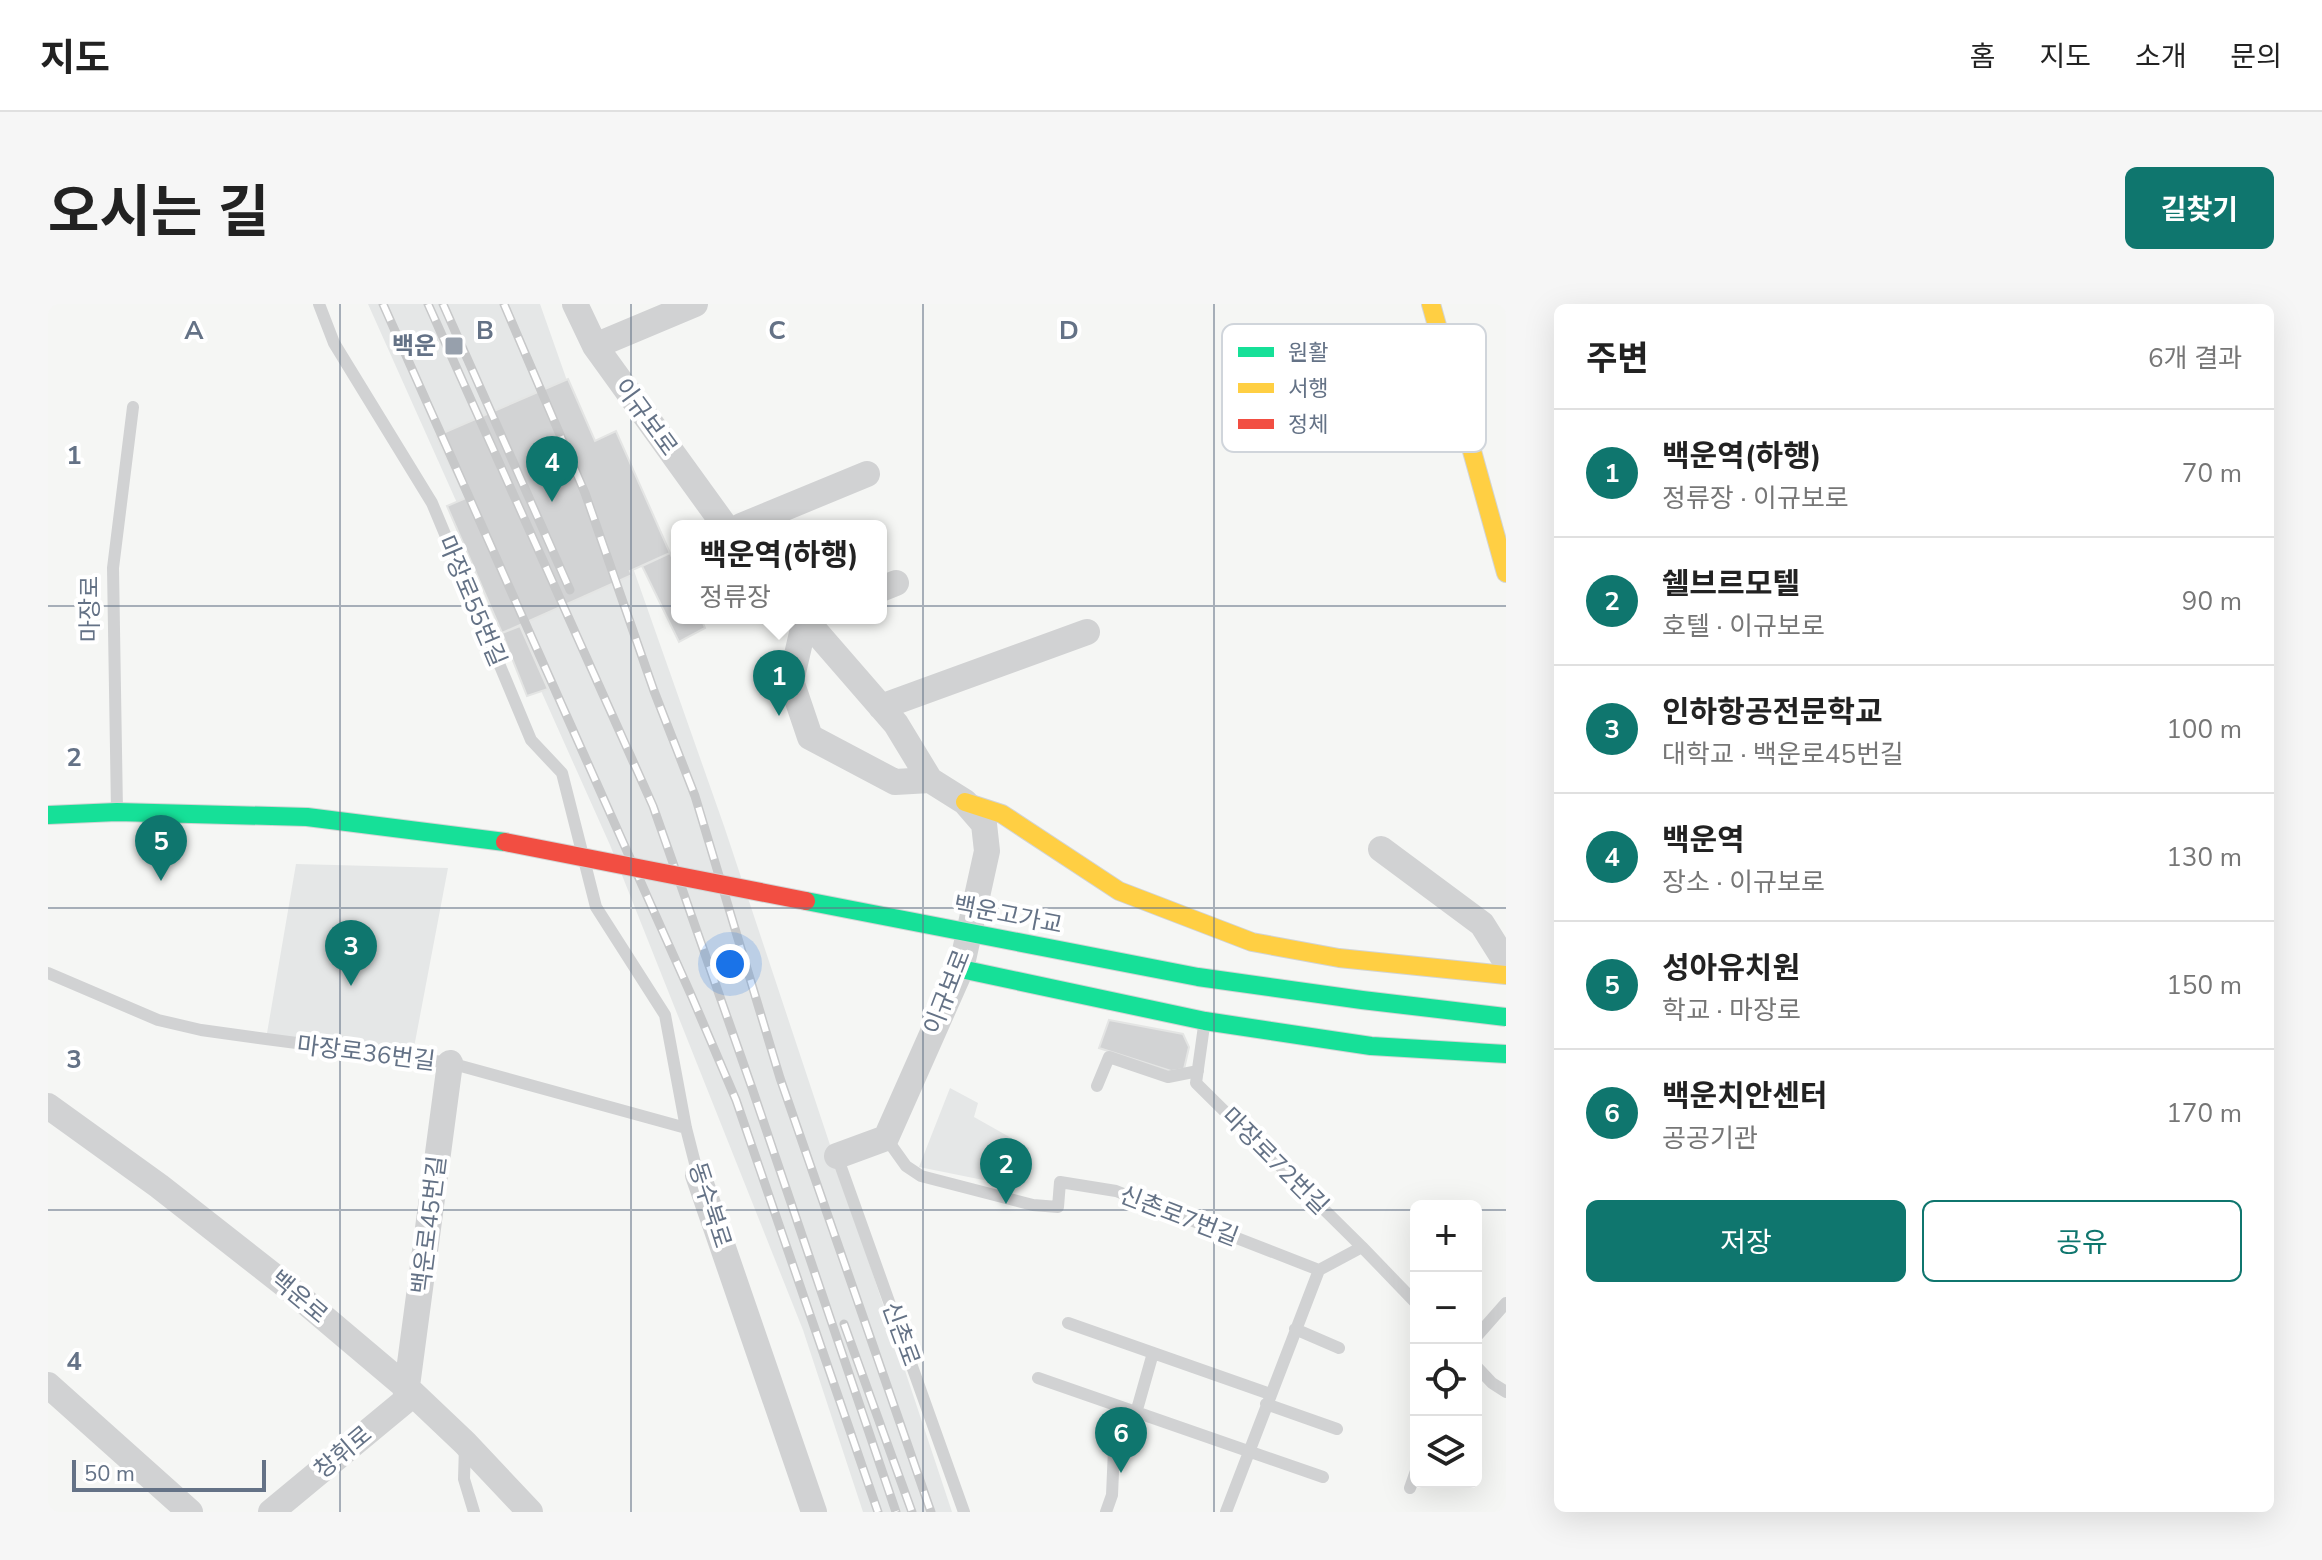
<!DOCTYPE html>
<html lang="ko">
<head>
<meta charset="utf-8">
<style>
  :root { --surface:#fff; --page:#f6f6f6; --text:#222; --muted:#767676; --line:#e0e0e0; --accent:#0f766e }
  body { margin:0; font-family:"Nunito Sans","Noto Sans KR",sans-serif; background:var(--page); color:var(--text) }
  .controls { position:absolute; right:24px; bottom:24px; display:grid; overflow:hidden; border-radius:12px; box-shadow:0 8px 32px #0002 }
  .controls button { width:72px; height:72px; display:grid; place-items:center; padding:0; border:0; border-bottom:2px solid var(--line); background:var(--surface); color:var(--text); font:40px sans-serif }
  .scale { position:absolute; left:24px; bottom:20px; width:194px; box-sizing:border-box; padding-left:8px; border:4px solid #647286; border-top:0; font-size:22px; line-height:28px; white-space:nowrap; color:#647286; -webkit-text-stroke:6px #fff; paint-order:stroke }
  .you { position:absolute; left:682px; top:660px; width:28px; height:28px; margin:-20px; border:6px solid #fff; border-radius:50%; background:#1a73e8; box-shadow:0 0 0 12px #1a73e833 }
  .badge { display:grid; place-items:center; width:52px; height:52px; border-radius:50%; background:var(--accent); color:#fff; font-size:26px; font-weight:700 }
  .pin { position:absolute; translate:-50% -66px; filter:drop-shadow(0 2px 4px #0008) }
  .pin::after { content:''; position:absolute; top:42px; width:28px; height:24px; background:inherit; clip-path:polygon(0 0,100% 0,50% 100%) }
  .popup { position:absolute; left:623px; top:216px; width:216px; height:104px; box-sizing:border-box; display:grid; place-content:center; border-radius:12px; background:var(--surface); filter:drop-shadow(0 2px 6px #0005); font-size:26px; white-space:nowrap; color:var(--muted) }
  .popup b { font-size:30px; color:var(--text) }
  .popup::after { content:''; position:absolute; left:50%; top:100%; margin-left:-16px; border:16px solid transparent; border-top-color:var(--surface) }
  .list { margin:0; padding:0; list-style:none }
  h2 { display:flex; justify-content:space-between; align-items:center; height:104px; margin:0; padding:0 32px; font-size:34px }
  h2 small { font-size:26px; font-weight:400; color:var(--muted) }
  .list li { display:grid; grid-template-columns:52px 1fr auto; gap:24px; align-items:center; box-sizing:border-box; height:128px; padding:0 32px; border-top:2px solid var(--line) }
  .list b { display:block; font-size:30px; white-space:nowrap }
  .list p { margin:0; font-size:26px; white-space:nowrap; color:var(--muted) }
  .list em { font-size:26px; font-style:normal; color:var(--muted) }
  .actions { display:flex; gap:16px; padding:24px 32px }
  .actions a { flex:1; padding:18px 0; border:2px solid var(--accent); border-radius:12px; text-align:center; font-size:28px; color:var(--accent) }
  .actions .main { background:var(--accent); color:#fff }
  .icon { flex:none; width:44px; height:44px; fill:none; stroke:currentColor; stroke-width:2; stroke-linecap:round; stroke-linejoin:round }
  .map { position:relative; flex:none; width:1458px; height:1208px; overflow:hidden; border-radius:12px }
  header { display:flex; align-items:center; gap:48px; box-sizing:border-box; height:112px; padding:0 40px; background:var(--surface); border-bottom:2px solid var(--line) }
  header strong { font-size:38px }
  nav { display:flex; gap:44px; margin-inline-start:auto; font-size:28px }
  .intro { display:flex; align-items:center; justify-content:space-between; box-sizing:border-box; height:192px; padding:0 48px }
  h1 { margin:0; font-size:56px }
  .button { padding:20px 36px; border-radius:12px; background:var(--accent); color:#fff; font-size:28px; font-weight:700 }
  main { display:flex; gap:48px; padding:0 48px }
  aside { flex:1; background:var(--surface); border-radius:12px; box-shadow:0 8px 32px #0002 }
  .map>svg:first-child { display:block }
  .built { fill:#e5e7e7 }
  .building { fill:#d2d3d4; stroke:#e4e5e4; stroke-width:2 }
  .lines { fill:none; stroke-linecap:round; stroke-linejoin:round }
  .fast-casing { stroke:#d2d4d4; stroke-width:20 }
  .slow-casing { stroke:#d2d4d4; stroke-width:20 }
  .lane { stroke:#d1d2d3; stroke-width:12 }
  .street { stroke:#d1d2d3; stroke-width:26 }
  .fast { stroke:#16e098; stroke-width:18 }
  .slow { stroke:#ffcf43; stroke-width:18 }
  .rail-casing { stroke:#c7c8c9; stroke-width:9 }
  .rail { stroke:#fff; stroke-width:6; stroke-dasharray:18; stroke-linecap:butt }
  .fast-bridge-casing { stroke:#d2d4d4; stroke-width:20; stroke-linecap:butt }
  .jam-bridge-casing { stroke:#d2d4d4; stroke-width:20; stroke-linecap:butt }
  .fast-bridge { stroke:#16e098; stroke-width:18 }
  .jam-bridge { stroke:#f24e42; stroke-width:18 }
  .grid { fill:none; stroke:#647286; stroke-width:2; stroke-opacity:0.55 }
  .poi-dot { fill:#97a0ac; stroke:#fff; stroke-width:3 }
  .labels { text-anchor:middle; dominant-baseline:central; stroke-width:8; stroke-linejoin:round; paint-order:stroke }
  .poi-label { font-size:24px; font-weight:bold; fill:#647286; stroke:#fff; text-anchor:end }
  .street-label { font-size:24px; fill:#647286; stroke:#fff }
  .key { fill:#fff; stroke:#d0d5db; stroke-width:2 }
  .key-label { font-size:22px; fill:#647286 }
  .grid-label { font-size:26px; text-anchor:middle; font-weight:bold; fill:#647286; stroke:#fff; stroke-width:8; stroke-linejoin:round; paint-order:stroke }
</style>
</head>
<body>
<header>
<strong>지도</strong>
<nav><a>홈</a><a>지도</a><a>소개</a><a>문의</a></nav>
</header>
<div class="intro"><h1>오시는 길</h1><a class="button">길찾기</a></div>
<main>
<div class="map">
<svg width="1458" height="1208" viewBox="0 0 1458 1208">
  <rect width="100%" height="100%" fill="#f5f6f4"/>
  <path class="built" d="M320,0h172l184,522 228,686h-89l-60,-182 -193,-485z
    M248,560l152,4 -36,190 -146,-19z
    M902,784l28,15 -4,14 55,31 -11,39 -99,-20z"/>
  <path class="building" d="M520,75l27,62 21,-10 54,122 -40,18 2,4 -130,58 -55,-127 19,-8 -30,-62z
    M622,249l7,15v50h24l4,10 -26,14 -37,-76z
    M472,322l28,63 -21,7 -25,-63z
    M1061,716l74,14 6,13 -5,22 -13,2 -72,-23z"/>
  <g class="lines">
    <g class="fast-casing">
      <path id="fast" d="M0,511l69,-3 190,5 198,25
        M913,665l244,52 166,25 135,8"/>
    </g>
    <g class="slow-casing">
      <path id="slow" d="M1383,0l75,269
        M917,498l37,12 117,77 133,51 87,16 167,17"/>
    </g>
    <path class="lane" d="M271,0l15,39 98,160 99,237 31,33 34,134 69,108 21,113 12,47
      M69,507l-4,-243 20,-161
      M0,669l110,47 43,10 65,9 184,24 236,65
      M1156,722l-8,57 166,164 54,56
      M1049,782l12,-29 59,20 30,-6
      M838,834l20,28 15,10 112,29 25,2 2,-25 56,9 203,79
      M789,852l127,356
      M1020,1019l202,71
      M1247,1025l44,19
      M1428,1033l30,-34
      M1428,1062l16,17 14,9
      M990,1074l285,99
      M1218,1100l71,25
      M1088,1109l17,-60
      M417,1142l-1,33 10,33
      M1362,1184l6,-17
      M1058,1208l6,-17 2,-46 13,-39
      M1178,1208l93,-242 43,-23"/>
    <path class="street" d="M527,0l20,42 130,180
      M547,42l100,-42
      M693,222l126,-52
      M833,285l15,-6
      M756,314l92,106 34,56 35,22 19,22 3,27 -26,118 -75,169 -49,18
      M757,316l-14,61 19,56 85,45 35,-2
      M833,403l206,-75
      M1333,545l101,75 24,38
      M0,802l111,80 125,98 122,103 59,56 65,69
      M650,871l116,337
      M0,1081l142,127
      M223,1208l134,-111 45,-338"/>
    <use href="#fast" class="fast"/>
    <use href="#slow" class="slow"/>
    <g class="rail-casing">
      <path id="rail" d="M335,0l309,693 44,103 142,412
        M380,0l225,502 99,282 144,424
        M395,0l127,286
        M456,0l81,189 69,198 41,105 85,282 151,434
        M796,1020l68,188"/>
    </g>
    <use href="#rail" class="rail"/>
    <g class="fast-bridge-casing">
      <path id="fast-bridge" d="M758,597l392,76 164,23 144,17"/>
    </g>
    <g class="jam-bridge-casing">
      <path id="jam-bridge" d="M457,538l301,59"/>
    </g>
    <use href="#fast-bridge" class="fast-bridge"/>
    <use href="#jam-bridge" class="jam-bridge"/>
  </g>
  <path class="grid" d="M292,0v1208M583,0v1208M875,0v1208M1166,0v1208M0,302h1458M0,604h1458M0,906h1368M1428,906h30"/>
  <rect class="poi-dot" x="396" y="32" width="20" height="20" rx="4"/>
  <g class="labels">
    <g class="poi-label">
      <text x="388" y="42">백운</text>
    </g>
    <g class="street-label">
      <text transform="translate(598 113) rotate(54)">이규보로</text>
      <text transform="translate(424 297) rotate(67)">마장로55번길</text>
      <text transform="translate(42 305) rotate(-90)">마장로</text>
      <text transform="translate(960 611) rotate(11)">백운고가교</text>
      <text transform="translate(899 688) rotate(-69)">이규보로</text>
      <text transform="translate(318 749) rotate(7)">마장로36번길</text>
      <text transform="translate(1227 857) rotate(45)">마장로72번길</text>
      <text transform="translate(662 901) rotate(72)">동수북로</text>
      <text transform="translate(1131 912) rotate(21)">신촌로7번길</text>
      <text transform="translate(381 921) rotate(-83)">백운로45번길</text>
      <text transform="translate(251 993) rotate(40)">백운로</text>
      <text transform="translate(853 1030) rotate(70)">신촌로</text>
      <text transform="translate(295 1148) rotate(-40)">창휘로</text>
    </g>
  </g>
  <rect x="1174" y="20" width="264" height="128" rx="12" class="key"/>
  <rect x="1190" y="43" width="36" height="10" fill="#16e098"/>
  <rect x="1190" y="79" width="36" height="10" fill="#ffcf43"/>
  <rect x="1190" y="115" width="36" height="10" fill="#f24e42"/>
  <g class="key-label">
    <text x="1240" y="56">원활</text>
    <text x="1240" y="92">서행</text>
    <text x="1240" y="128">정체</text>
  </g>
  <g class="grid-label">
    <text x="146" y="35">A</text>
    <text x="437" y="35">B</text>
    <text x="729" y="35">C</text>
    <text x="1021" y="35">D</text>
    <text x="26" y="160">1</text>
    <text x="26" y="462">2</text>
    <text x="26" y="764">3</text>
    <text x="26" y="1066">4</text>
  </g>
</svg>
<div class="controls">
<button>+</button>
<button>−</button>
<button><svg class="icon" aria-label="locate" viewBox="0 0 24 24"><circle cx="12" cy="12" r="6"/><path d="M12 2v4M12 18v4M2 12h4M18 12h4"/></svg></button>
<button><svg class="icon" aria-label="layers" viewBox="0 0 24 24"><path d="M12 4l9 5-9 5-9-5zM3 14l9 5 9-5"/></svg></button>
</div>
<div class="scale">50 m</div>
<div class="you"></div>
<div class="pin badge" style="left:731px;top:412px">1</div>
<div class="popup"><b>백운역(하행)</b>정류장</div>
<div class="pin badge" style="left:958px;top:900px">2</div>
<div class="pin badge" style="left:303px;top:682px">3</div>
<div class="pin badge" style="left:504px;top:198px">4</div>
<div class="pin badge" style="left:113px;top:577px">5</div>
<div class="pin badge" style="left:1073px;top:1169px">6</div>
</div>
<aside>
<h2>주변<small>6개 결과</small></h2>
<ul class="list">
<li><span class="badge">1</span><div><b>백운역(하행)</b><p>정류장 · 이규보로</p></div><em>70 m</em></li>
<li><span class="badge">2</span><div><b>쉘브르모텔</b><p>호텔 · 이규보로</p></div><em>90 m</em></li>
<li><span class="badge">3</span><div><b>인하항공전문학교</b><p>대학교 · 백운로45번길</p></div><em>100 m</em></li>
<li><span class="badge">4</span><div><b>백운역</b><p>장소 · 이규보로</p></div><em>130 m</em></li>
<li><span class="badge">5</span><div><b>성아유치원</b><p>학교 · 마장로</p></div><em>150 m</em></li>
<li><span class="badge">6</span><div><b>백운치안센터</b><p>공공기관</p></div><em>170 m</em></li>
</ul>
<div class="actions"><a class="main">저장</a><a>공유</a></div>
</aside>
</main>
</body>
</html>
